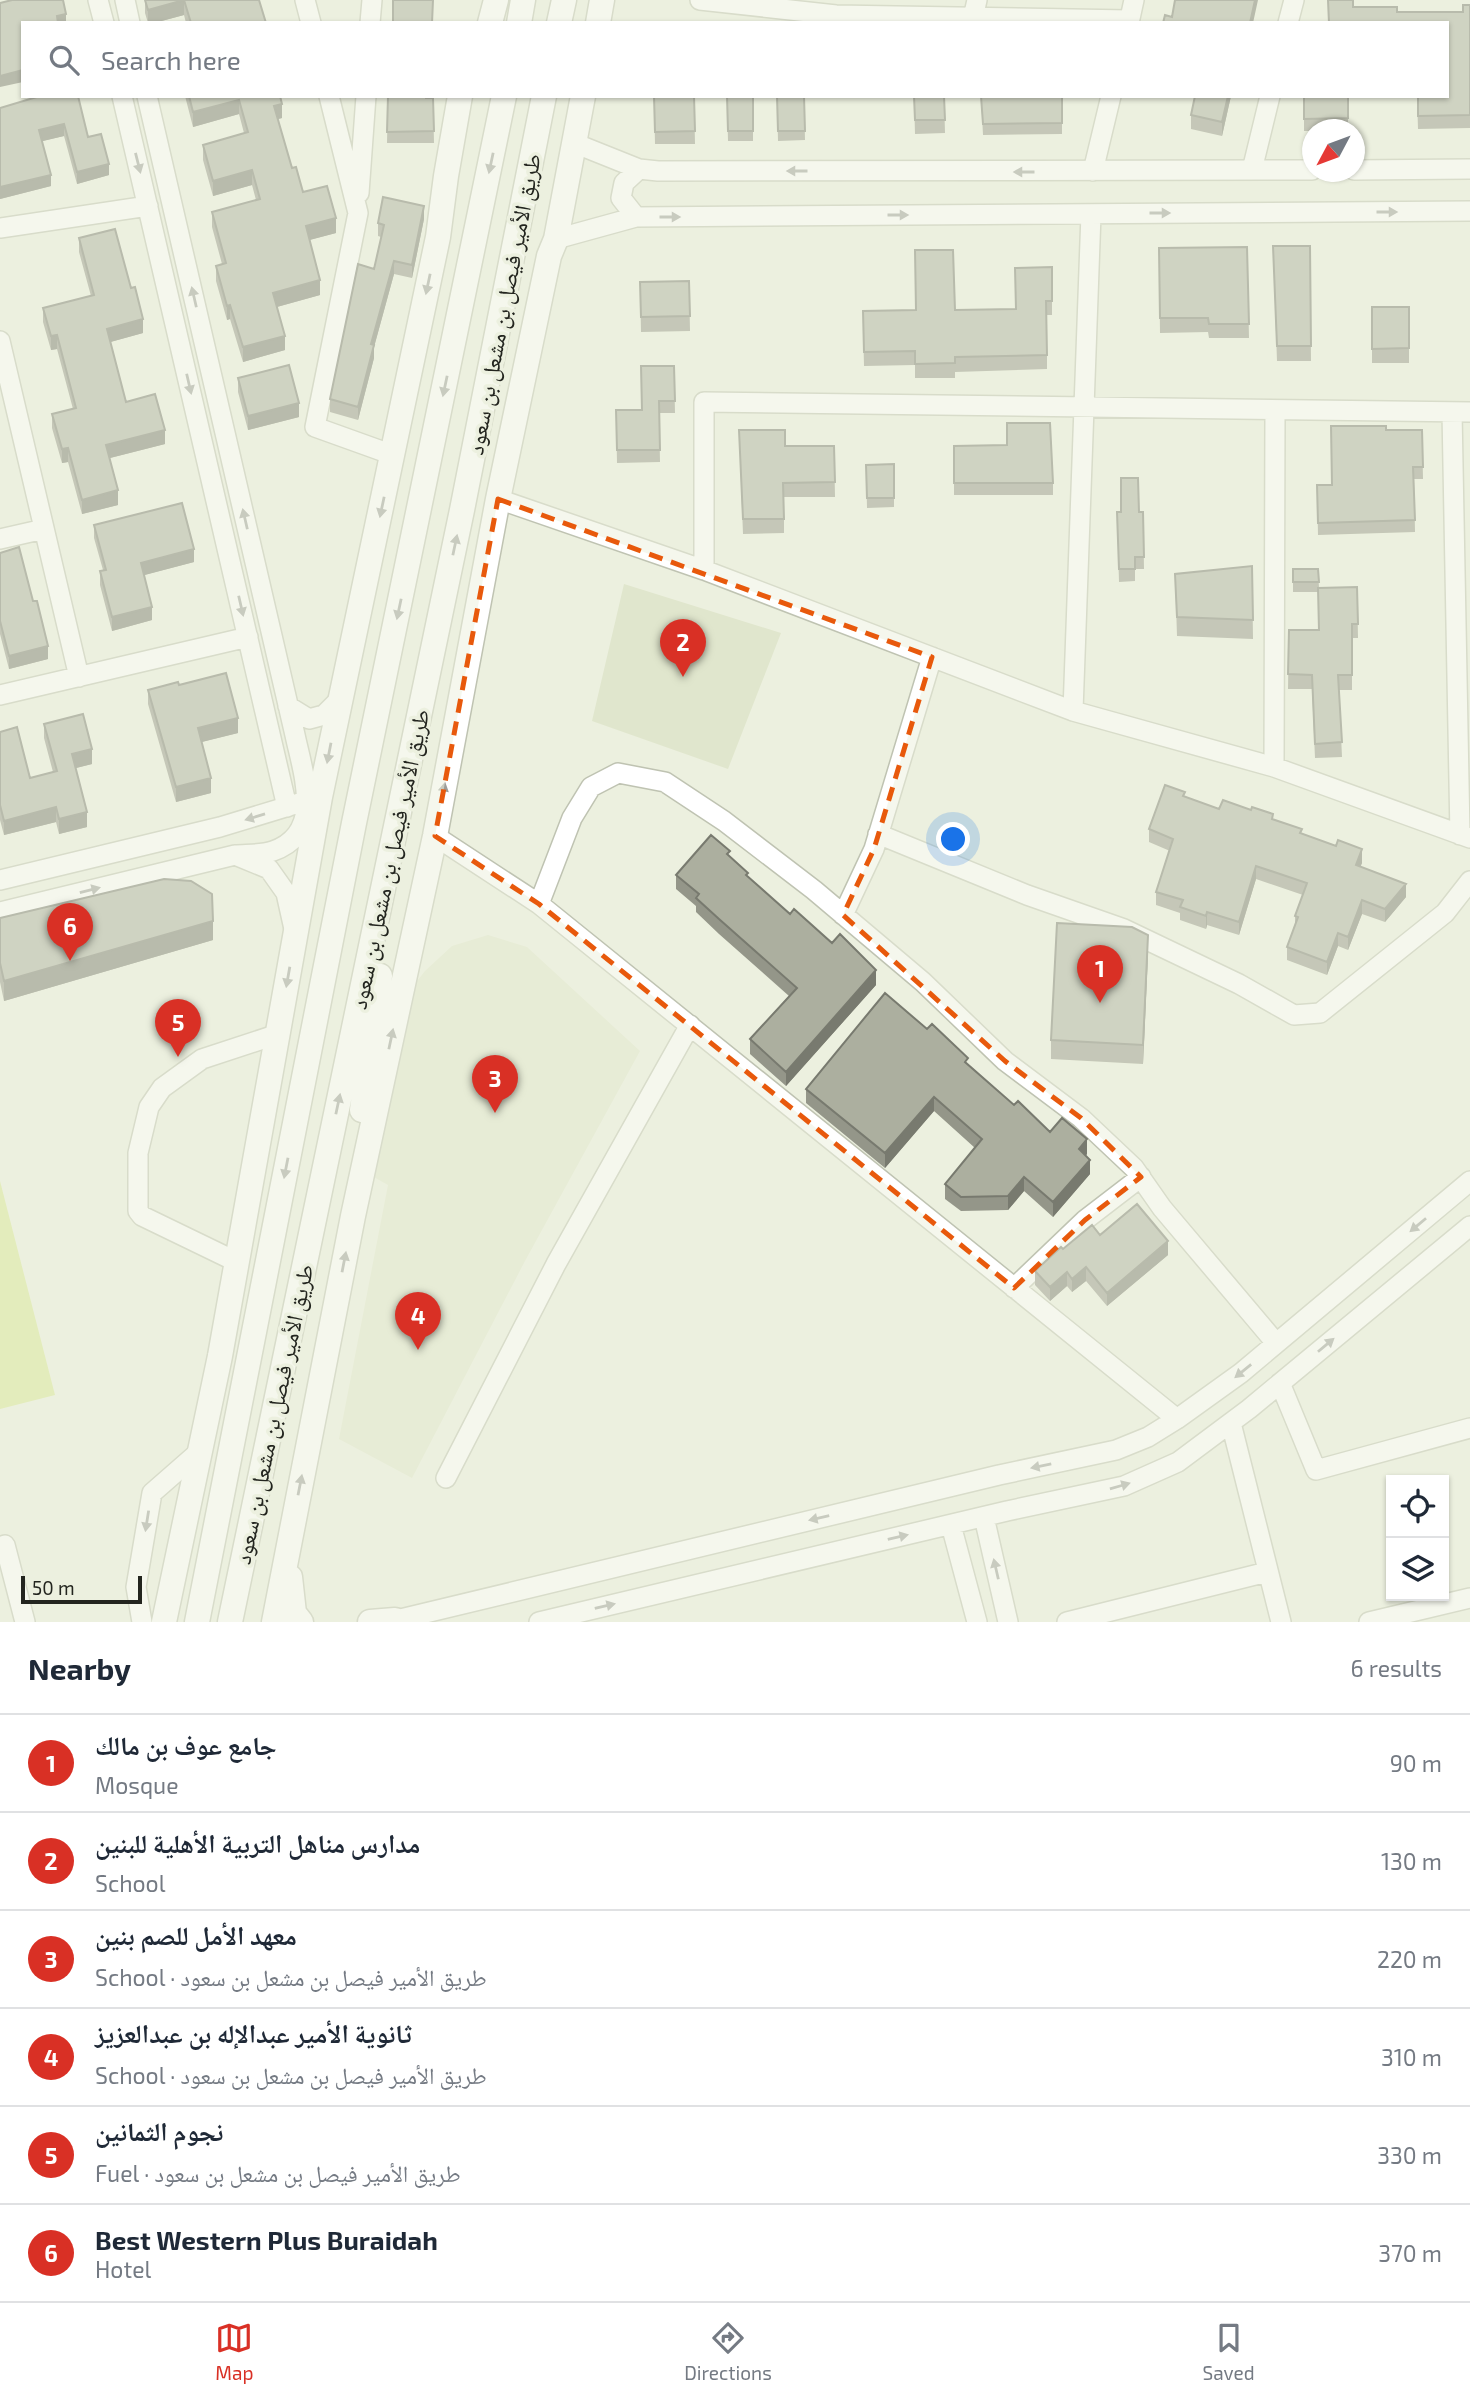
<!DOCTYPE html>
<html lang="en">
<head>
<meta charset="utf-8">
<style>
  :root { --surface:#fff; --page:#f2f2f3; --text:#1f2937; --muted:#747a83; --line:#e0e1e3; --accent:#d93025 }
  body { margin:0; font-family:"Exo 2","Noto Naskh Arabic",sans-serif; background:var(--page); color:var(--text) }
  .controls { position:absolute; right:21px; bottom:21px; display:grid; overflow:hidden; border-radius:0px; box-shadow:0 2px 5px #0004 }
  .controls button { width:63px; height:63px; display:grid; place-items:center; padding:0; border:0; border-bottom:2px solid var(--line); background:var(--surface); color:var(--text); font:35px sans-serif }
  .compass { position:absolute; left:1302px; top:119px; width:63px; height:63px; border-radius:50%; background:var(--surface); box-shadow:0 2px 5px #0004; rotate:229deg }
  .scale { position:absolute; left:21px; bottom:18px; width:121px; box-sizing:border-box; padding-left:7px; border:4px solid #23251f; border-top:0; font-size:19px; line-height:24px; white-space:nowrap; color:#23251f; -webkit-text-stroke:5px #ecf0df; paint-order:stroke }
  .you { position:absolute; left:954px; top:840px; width:24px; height:24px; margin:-18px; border:5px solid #fff; border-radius:50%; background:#1a73e8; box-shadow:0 0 0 10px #1a73e833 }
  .badge { display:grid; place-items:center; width:46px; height:46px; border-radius:50%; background:var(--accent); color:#fff; font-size:23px; font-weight:700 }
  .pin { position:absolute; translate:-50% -58px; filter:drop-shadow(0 2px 4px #0008) }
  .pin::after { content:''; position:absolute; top:37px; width:24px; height:21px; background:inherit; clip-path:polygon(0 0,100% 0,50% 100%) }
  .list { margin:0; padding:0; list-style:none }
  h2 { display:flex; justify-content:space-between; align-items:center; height:91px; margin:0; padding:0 28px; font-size:30px }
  h2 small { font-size:23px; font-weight:400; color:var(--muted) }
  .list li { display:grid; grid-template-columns:46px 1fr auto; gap:21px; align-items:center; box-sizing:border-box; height:98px; padding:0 28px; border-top:2px solid var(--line) }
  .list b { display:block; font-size:26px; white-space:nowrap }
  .list p { margin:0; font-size:23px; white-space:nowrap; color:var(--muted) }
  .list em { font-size:23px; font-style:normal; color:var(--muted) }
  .icon { flex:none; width:38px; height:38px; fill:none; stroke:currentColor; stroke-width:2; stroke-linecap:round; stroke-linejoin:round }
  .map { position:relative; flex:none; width:1470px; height:1622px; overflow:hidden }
  .search { position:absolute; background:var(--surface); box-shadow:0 2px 5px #0004; left:21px; right:21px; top:21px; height:77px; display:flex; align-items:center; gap:18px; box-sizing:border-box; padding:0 24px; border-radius:0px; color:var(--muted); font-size:26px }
  .sheet { height:679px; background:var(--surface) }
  nav { display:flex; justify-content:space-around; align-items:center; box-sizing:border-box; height:98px; border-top:2px solid var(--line); background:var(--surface); font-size:19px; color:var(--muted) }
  nav a { display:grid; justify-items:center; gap:4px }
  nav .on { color:var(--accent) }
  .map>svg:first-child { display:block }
  .built { fill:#e0e6cd }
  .green { fill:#d7e693 }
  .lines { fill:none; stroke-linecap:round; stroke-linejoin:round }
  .minor-casing { stroke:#bfc3b2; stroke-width:22 }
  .major-casing { stroke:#bfc3b2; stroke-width:27 }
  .minor { stroke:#fff; stroke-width:19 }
  .major { stroke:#fff; stroke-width:24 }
  .wall { fill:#949689 }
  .shaded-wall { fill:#787a6f }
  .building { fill:#acaf9f; stroke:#787a6f; stroke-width:2 }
  .oneway { fill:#9c9d9a }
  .marked { fill:none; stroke:#e8590c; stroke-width:5; stroke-dasharray:14 9; stroke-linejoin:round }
  .labels { text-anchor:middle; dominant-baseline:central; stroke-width:7; stroke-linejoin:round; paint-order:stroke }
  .street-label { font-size:23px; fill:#23251f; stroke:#ecf0df }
</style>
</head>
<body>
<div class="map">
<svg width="1470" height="1622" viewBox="0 0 1470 1622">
  <rect width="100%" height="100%" fill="#ecf0df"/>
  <path class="built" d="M624,584l157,49 -53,136 -136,-48z
    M488,935l39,12 113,104 -115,210 -113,217 -73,-39 49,-254 -16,-9 34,-181 19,-24 27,-25z"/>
  <path class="green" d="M0,1181l55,214 -55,14z"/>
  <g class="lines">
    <g class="minor-casing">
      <path id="minor" d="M98,0l6,23
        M125,0l5,23
        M305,0l6,23
        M700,0l136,15 293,5
        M973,18l4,-18
        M370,23l2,-23
        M1129,23l5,-23
        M1288,23l6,-23
        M122,96l165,711
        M147,96l148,639c8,38 30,98 -22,116 -11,4 -26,3 -38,4
        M329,96l29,117 -43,214 78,28
        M574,143l65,26 19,2 654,-1
        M1252,170l18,-74
        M1354,170l116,-1
        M1093,171l18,-75
        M359,193l7,-97
        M636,217l-15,-19 3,-15 15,-14
        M0,228l148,-22
        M556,239l80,-22 834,-6
        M0,341l79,336
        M1452,412l8,423
        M498,499l206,71 369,141 201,56 196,71
        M0,539l44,-10
        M704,570v-168l766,10
        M0,695l248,-58
        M288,706l21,13 15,-4 16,-16
        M1073,711l18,-497
        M1274,767l1,-357
        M878,834l149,61 97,34 115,55 55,31 26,-2 125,-100 25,-32
        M435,836l104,68 638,515
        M0,880l220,-53 79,-24
        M539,904l33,-86 19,-31 27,-14 47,9 59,39 90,69 109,92 82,79 76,57 53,50 28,40 114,135
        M0,912l235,-57 34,14 17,24 8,36
        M843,915l31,-66 58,-192
        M237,1262l-95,-46 -4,-5v-58l11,-46 13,-19 40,-29 76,-25
        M1014,1288l71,-68 56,-43
        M1280,1383l36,87 154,-42
        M1231,1423l50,199
        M446,1478l110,-214 134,-239
        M984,1517l24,105
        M951,1525l26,97
        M0,1547l5,-2 20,77
        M142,1622l-6,-35 16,-94 48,-42
        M388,1622l611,-147 117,-25 32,-13 29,-18 64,-46 229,-192
        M539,1622l468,-111 117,-25 54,-24 71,-53 221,-183
        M1067,1622l200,-50
        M1369,1622l101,-24"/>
    </g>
    <g class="major-casing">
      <path id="major" d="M490,23l6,-23
        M519,23l4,-23
        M559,23l5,-23
        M598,23l4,-23
        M362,1110l18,-134
        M290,1577l4,36 7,9
        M164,1622l56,-266 100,-559 118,-560 8,-61 14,-80
        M197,1622l157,-799 150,-727
        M230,1622l232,-1112 82,-414
        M274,1622l79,-406 82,-380 63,-337 51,-243 7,-17 27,-143
        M370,1622l25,-2"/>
    </g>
    <use href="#minor" class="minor"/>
    <use href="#major" class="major"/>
  </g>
  <path class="wall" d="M145,0h114l7,23h-80l-2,-8 -30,8h-6l-3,-10z
    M1470,5v123l-52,1 -1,-33h30v-73l-94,-16 44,5h66z
    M40,96h38l10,41 21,38 -32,9 -13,-48 -22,5 9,45 -51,13v-91l40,-11z
    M185,96h95l2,22 -4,1 14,49 11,24 33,41 -27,7 11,55 -43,12 8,43 -42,12 -13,-43 -3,1 -11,-39v-15l6,-2 -10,-37v-15l44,-12 -4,-15 -39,11 -10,-36v-15l41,-12 -5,-19 -46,13z
    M388,96l45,2 1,45h-47z
    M654,96h40l1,48h-40z
    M727,96h26v45h-25z
    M777,96h27l1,44 -27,1z
    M914,96h30l1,37 -30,1z
    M981,96h81v38l-79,1z
    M1195,96h36l-9,40 -31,-7v-14z
    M1304,96h44v34h-36v1h-8z
    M424,219l-12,59 -18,-4 -20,73v11l-16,62 -28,-8v-13l44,-130 7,-32 -3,-1v-13z
    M79,238l64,95 -33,9 16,60 39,42 -55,14 8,47 -36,9 -14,-52 -6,1 -10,-35v-14l21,-5 -16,-60 -6,1 -8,-28v-14l48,-12 -12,-44z
    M1273,246h37l1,115h-34z
    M1247,247l2,91h-40l-1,-6 -48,1 -1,-85z
    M1052,267v48h-5v54l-92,3v6h-40v-13l-51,1 -1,-41 92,-15 61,-1z
    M689,281l1,50 -49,1 -1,-50z
    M1372,307h37v56h-37z
    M674,366l1,47h-16l1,49 -43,1 -1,-53h26z
    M238,378l61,39 -51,13 -10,-38z
    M739,430l46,16h49l1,51h-51v36l-41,1z
    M1386,430h36l1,49h-9l1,53 -97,3 -1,-50h15z
    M954,446l99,37v12h-99z
    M894,464v43l-27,1 -1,-43z
    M1117,512h26l1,57h-9v12l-16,1z
    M94,525l100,37 -50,13 8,45 -40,11 -12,-46v-14l3,-1 -9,-32z
    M0,553l48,106 -39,10 -9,-35z
    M1252,566l1,73 -76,-3 -2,-62z
    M1293,569h25l1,19 38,-1 1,51h-6v52h-13l3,67 -27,1 -3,-69h-24l1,-59h30l-1,-38h-25z
    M179,685l59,48 -37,9 10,51 -35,9 -28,-98v-14z
    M44,724l48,40 -16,4 11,59 -28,7 -3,-12 -52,13 -4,-15v-88l30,46 23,-6 -9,-34z
    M1185,797l34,12 54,10 89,44 -2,3 46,31 -21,25 -23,-8 -14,36 -10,-4 -11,29 -40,-15v-13l8,-21v-10l8,-21 -47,-16 -17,56 -32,-10 -1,4 -26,-9v-7l-24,-8v-13l14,-41 -21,-9v-13z
    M730,856l18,21 42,37 86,71 -90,101 -36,-32v-15l39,-43 -70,-62 -23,-22v-6l-20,-17v-14z
    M0,918l213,22 -209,61 -4,-19z
    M1148,954l-5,110 -92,-5v-19z
    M968,1064l46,41 36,27 37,22 -1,1 4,19 -37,43 -29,-26 -16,19 -47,1 -16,-12v-15l30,-36 -41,-37 -49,57 -79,-65v-14z
    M1100,1235l68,20 -61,51 -21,-25 -14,11 -5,-6 -17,15 -15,-16v-14l28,-22z"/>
  <path class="shaded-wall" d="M184,0v15l-30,8h-6v-13z
    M1255,0h3l-5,23h-3z
    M66,14v9h-9v-7z
    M23,70v12l-23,5v-11z
    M1228,96h3l-9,40v-14z
    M239,100v14l-46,13v-15z
    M282,104v14l-8,2v-14z
    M64,124v12l-25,6v-12z
    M109,164v11l-32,9v-12z
    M252,170v15l-39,11v-15z
    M51,175v11l-51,13v-12z
    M424,206v13l-12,59v-13z
    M336,218v15l-30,8v-15z
    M394,261v13l-20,73v11l-16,62v-13l13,-63z
    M320,280v15l-47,13v-15z
    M230,305v14l-3,1v-14z
    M143,319v14l-36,10v-14z
    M57,335v14l-6,1v-14z
    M285,336v14l-42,12v-15z
    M299,403v14l-51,13v-14z
    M165,430v14l-59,15v-14z
    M68,448v14l-6,1v-14z
    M118,490v15l-36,9v-14z
    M194,549v13l-53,14v-13z
    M152,607v13l-40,11v-14z
    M48,646v13l-39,10v-13z
    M238,718v15l-40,10v-15z
    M92,749v15l-20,5v-15z
    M211,778v15l-35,9v-15z
    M56,807v15l-52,13v-14z
    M87,812v15l-28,7v-15z
    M1362,849v14l-6,15v-13z
    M1256,866v13l-17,56v-13z
    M1406,884v13l-21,25v-13z
    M1362,900v14l-14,36v-13z
    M1207,912v13l-1,4v-13z
    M213,921v19l-209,61v-20z
    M1338,933v13l-11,29v-13z
    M1148,935v19l-5,110v-19z
    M876,970v15l-90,101v-14z
    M934,1097v14l-49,57v-15z
    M1087,1139v15l-8,10v-15z
    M1090,1160v14l-37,43v-15z
    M1024,1177v14l-16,19v-14z
    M1168,1241v14l-61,51v-13z
    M1086,1267v14l-14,11v-13z
    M1067,1272v14l-17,15v-14z"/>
  <path class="building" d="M12,0h51l3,14 -9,2 1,7h-35v47l-23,6v-73z
    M145,0h114l7,23h-75l-7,-23 -36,10z
    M393,0h40l-1,23h-39z
    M1175,0h80l-5,23h-87l2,-8 7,2z
    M1328,0h25v7h44v5h66v-7h7v110l-52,1v-20h29v-73h-118z
    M40,96h38l10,41 13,-3 8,30 -32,8 -13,-48 -25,6 12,45 -51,12v-79z
    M189,96h91l2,8 -8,2 18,62 4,-1 7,25 24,-6 9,32 -30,8 14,54 -47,13 12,43 -42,11 -13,-42 -3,1 -11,-40 10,-3 -14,-51 48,-13 -8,-29 -39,11 -10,-36 45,-13 -9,-32 -46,12z
    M388,96h38v2h7l1,33 -47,1z
    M654,96h40l1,35 -40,1z
    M727,96h26v35h-25z
    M777,96h27l1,35h-27z
    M914,96h30l1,24h-30z
    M981,96h81v27l-79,1z
    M1195,96h33l-6,26 -31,-7z
    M1304,96h44v22l-44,1z
    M383,197l41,9 -12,59 -18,-4 -23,83 3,1 -16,62 -28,-8 28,-135 16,5 10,-44 -6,-2z
    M115,229l16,59 4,-1 8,32 -36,10 19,73 29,-8 10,36 -59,15 12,45 -36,10 -14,-52 -6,1 -10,-35 24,-6 -19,-73 -6,1 -8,-28 51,-13 -15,-57z
    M1273,246h37l1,100h-34z
    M1247,247l2,77h-40l-1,-6h-48l-1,-70z
    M915,250h38l2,60 61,-1 -1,-41 37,-1v34h-6l1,54 -92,2v6l-40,1v-13l-51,1 -1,-41 53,-1z
    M689,281l1,35 -49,1 -1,-35z
    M1372,307h37v41l-37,1z
    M289,365l10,38 -51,13 -10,-38z
    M641,366h33l1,35h-16l1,49h-43l-1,-40h26z
    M1007,423h43l3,60h-99v-37l53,-1z
    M1331,426h55v4h36l1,37h-10l2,53 -97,3 -1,-38h15z
    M739,430h46v16h49l1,36 -52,1 1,36h-41z
    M894,464v34h-27l-1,-33z
    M1121,478h17l1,34h4l1,45h-9v12h-16l-2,-57h4z
    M182,503l12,46 -53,14 11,44 -40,10 -12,-46 6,-1 -12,-45z
    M19,547l14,54h4l11,45 -39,10 -9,-35v-68z
    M1252,566l1,54 -76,-3 -2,-43z
    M1293,569h25l1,13h-26z
    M1357,587l1,37h-6v51h-14l4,67 -27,2 -3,-69 -24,-1 1,-44h30l-1,-42z
    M226,673l12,45 -40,10 13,50 -35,9 -28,-97 30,-8 1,3z
    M83,714l9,35 -20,5 15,58 -28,7 -3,-12 -52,14 -4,-16v-73l17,-5 13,51 27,-7 -13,-47z
    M1165,785l20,7 -2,4 36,13 4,-9 28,10 1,-3 21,7 -1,5 30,10 -2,4 36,13 2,-6 24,9 -6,16 50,19 -21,25 -23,-9 -14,37 -10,-4 -11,29 -40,-15 11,-30 -3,-1 12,-33 -51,-17 -17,56 -32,-10 -1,4 -26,-9 3,-7 -27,-8 17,-53 -24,-10z
    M711,835l19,16 -3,3 21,19 -2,2 44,39 4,-5 38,34 8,-9 36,36 -90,102 -36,-33 47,-51 -78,-69 -23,-21 3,-4 -23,-19z
    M164,879l27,2 21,13 1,27 -209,60 -4,-18v-45z
    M1057,923l75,4 16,8 -5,110 -92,-5z
    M885,993l42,36 5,-5 36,34 -3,4 49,43 4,-4 32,31 12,-14 25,21 -8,10 11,11 -37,42 -29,-25 -16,19 -47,1 -16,-13 37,-45 -48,-42 -49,56 -79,-64z
    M1137,1204l31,37 -61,52 -21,-26 -14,12 -5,-7 -17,15 -15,-16 26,-24 2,2 29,-24 8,10z"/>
  <defs><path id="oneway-solid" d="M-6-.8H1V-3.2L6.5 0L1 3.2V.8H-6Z" transform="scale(1.75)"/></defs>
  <g class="oneway">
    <use href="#oneway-solid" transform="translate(138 163) rotate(76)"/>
    <use href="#oneway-solid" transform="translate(491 163) rotate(102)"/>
    <use href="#oneway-solid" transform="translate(797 171) rotate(-180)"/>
    <use href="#oneway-solid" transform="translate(1024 172) rotate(180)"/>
    <use href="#oneway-solid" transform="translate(1387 212)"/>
    <use href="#oneway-solid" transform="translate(1160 213)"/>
    <use href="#oneway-solid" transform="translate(898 215)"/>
    <use href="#oneway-solid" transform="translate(670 217)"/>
    <use href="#oneway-solid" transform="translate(428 284) rotate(102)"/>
    <use href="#oneway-solid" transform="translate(194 297) rotate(-103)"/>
    <use href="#oneway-solid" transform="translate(189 384) rotate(77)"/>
    <use href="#oneway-solid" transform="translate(445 386) rotate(102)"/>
    <use href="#oneway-solid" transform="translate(382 507) rotate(102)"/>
    <use href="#oneway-solid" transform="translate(245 519) rotate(-103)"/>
    <use href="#oneway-solid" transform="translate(455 545) rotate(-78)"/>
    <use href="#oneway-solid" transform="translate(241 606) rotate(77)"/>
    <use href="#oneway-solid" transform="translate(399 609) rotate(102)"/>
    <use href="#oneway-solid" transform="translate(329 753) rotate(101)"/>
    <use href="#oneway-solid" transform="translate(443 793) rotate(-79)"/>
    <use href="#oneway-solid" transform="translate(255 817) rotate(163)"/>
    <use href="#oneway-solid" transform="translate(90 890) rotate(-14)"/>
    <use href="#oneway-solid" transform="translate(288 977) rotate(100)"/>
    <use href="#oneway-solid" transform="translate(391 1039) rotate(-78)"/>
    <use href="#oneway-solid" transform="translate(338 1104) rotate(-78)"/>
    <use href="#oneway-solid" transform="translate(286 1168) rotate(101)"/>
    <use href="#oneway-solid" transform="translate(1418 1225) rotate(140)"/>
    <use href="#oneway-solid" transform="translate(344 1262) rotate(-79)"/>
    <use href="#oneway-solid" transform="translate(1326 1345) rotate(-40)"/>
    <use href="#oneway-solid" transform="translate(1243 1371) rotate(141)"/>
    <use href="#oneway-solid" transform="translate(1041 1466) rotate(168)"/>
    <use href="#oneway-solid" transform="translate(300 1485) rotate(-79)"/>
    <use href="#oneway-solid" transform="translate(1120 1486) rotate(-16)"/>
    <use href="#oneway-solid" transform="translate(819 1518) rotate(167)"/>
    <use href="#oneway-solid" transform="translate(147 1521) rotate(99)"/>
    <use href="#oneway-solid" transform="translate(898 1537) rotate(-13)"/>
    <use href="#oneway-solid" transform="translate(996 1569) rotate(-103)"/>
    <use href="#oneway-solid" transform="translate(605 1606) rotate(-13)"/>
  </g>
  <path d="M0 0H1470V1622H0ZM498,499l434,158 -58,192 -31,66 162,146 76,57 60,59 -56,43 -71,68 -475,-384 -104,-68z" fill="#ecf0df" fill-opacity=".55" fill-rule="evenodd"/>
  <path class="marked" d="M498,499l434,158 -58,192 -31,66 162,146 76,57 60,59 -56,43 -71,68 -475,-384 -104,-68z"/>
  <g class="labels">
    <g class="street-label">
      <text transform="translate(503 304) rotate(-79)">طريق الأمير فيصل بن مشعل بن سعود</text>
      <text transform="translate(389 859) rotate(-78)">طريق الأمير فيصل بن مشعل بن سعود</text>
      <text transform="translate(273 1414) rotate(-78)">طريق الأمير فيصل بن مشعل بن سعود</text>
    </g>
  </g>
</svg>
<div class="controls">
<button><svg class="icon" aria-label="locate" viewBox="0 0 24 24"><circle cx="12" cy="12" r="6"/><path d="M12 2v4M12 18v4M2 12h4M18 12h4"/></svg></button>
<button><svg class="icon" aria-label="layers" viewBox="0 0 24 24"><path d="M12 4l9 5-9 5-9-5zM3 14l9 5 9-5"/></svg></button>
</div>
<svg class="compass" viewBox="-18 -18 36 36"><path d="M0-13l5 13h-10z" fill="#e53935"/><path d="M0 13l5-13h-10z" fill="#747a83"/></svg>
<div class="scale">50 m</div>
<div class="you"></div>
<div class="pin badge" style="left:1100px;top:1003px">1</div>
<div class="pin badge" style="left:683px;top:677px">2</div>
<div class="pin badge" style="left:495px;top:1113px">3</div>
<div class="pin badge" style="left:418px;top:1350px">4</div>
<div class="pin badge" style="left:178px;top:1057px">5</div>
<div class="pin badge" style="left:70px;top:961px">6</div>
<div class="search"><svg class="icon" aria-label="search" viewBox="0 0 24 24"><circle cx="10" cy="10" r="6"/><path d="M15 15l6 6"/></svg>Search here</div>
</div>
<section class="sheet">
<h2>Nearby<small>6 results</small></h2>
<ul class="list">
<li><span class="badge">1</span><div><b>جامع عوف بن مالك</b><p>Mosque</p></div><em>90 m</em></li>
<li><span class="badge">2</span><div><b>مدارس مناهل التربية الأهلية للبنين</b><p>School</p></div><em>130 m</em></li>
<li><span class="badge">3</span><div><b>معهد الأمل للصم بنين</b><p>School · طريق الأمير فيصل بن مشعل بن سعود</p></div><em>220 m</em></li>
<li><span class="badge">4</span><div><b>ثانوية الأمير عبدالإله بن عبدالعزيز</b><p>School · طريق الأمير فيصل بن مشعل بن سعود</p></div><em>310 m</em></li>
<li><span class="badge">5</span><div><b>نجوم الثمانين</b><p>Fuel · طريق الأمير فيصل بن مشعل بن سعود</p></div><em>330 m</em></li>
<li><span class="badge">6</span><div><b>Best Western Plus Buraidah</b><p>Hotel</p></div><em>370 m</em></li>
</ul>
</section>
<nav>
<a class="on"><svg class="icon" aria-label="map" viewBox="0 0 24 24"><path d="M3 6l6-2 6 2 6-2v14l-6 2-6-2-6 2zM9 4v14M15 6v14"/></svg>Map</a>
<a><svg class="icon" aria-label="directions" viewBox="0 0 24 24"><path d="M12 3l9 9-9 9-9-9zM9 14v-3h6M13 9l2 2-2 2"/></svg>Directions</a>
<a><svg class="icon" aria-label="saved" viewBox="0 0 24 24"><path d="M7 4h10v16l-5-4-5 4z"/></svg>Saved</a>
</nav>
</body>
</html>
